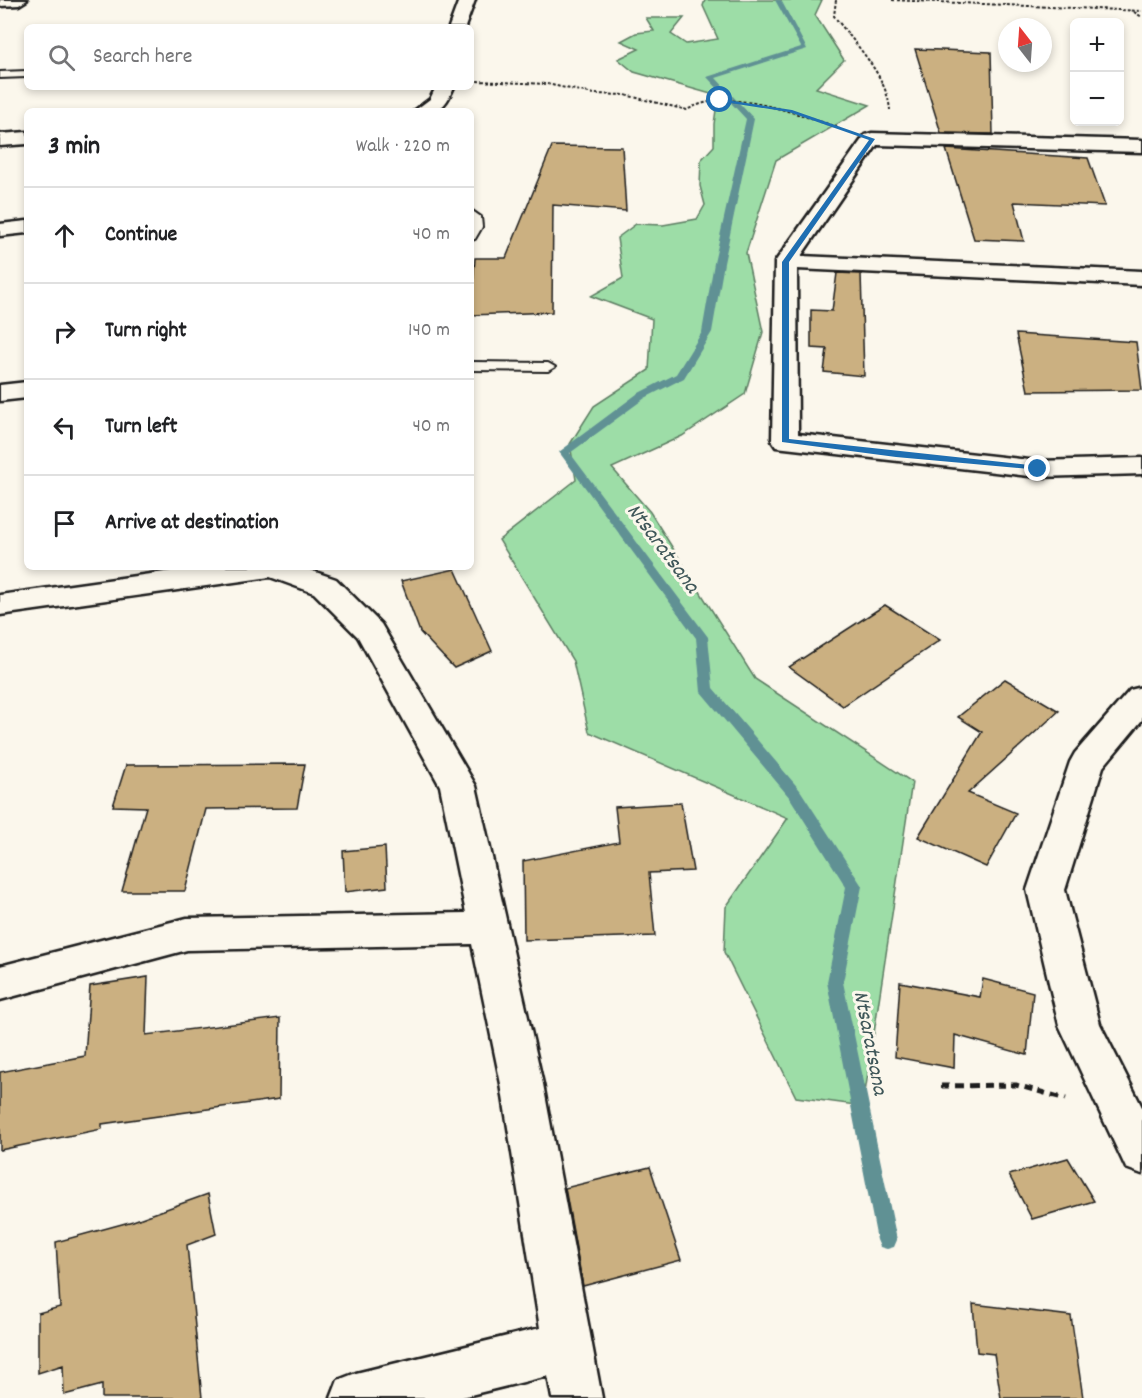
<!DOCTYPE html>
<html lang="en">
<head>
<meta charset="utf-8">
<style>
  :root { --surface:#fff; --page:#f2f2f2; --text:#202124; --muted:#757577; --line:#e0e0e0 }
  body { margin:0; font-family:Dekko,sans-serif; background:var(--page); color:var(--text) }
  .controls { position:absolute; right:18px; top:18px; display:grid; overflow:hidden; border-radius:9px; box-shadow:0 3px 9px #0003 }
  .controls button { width:54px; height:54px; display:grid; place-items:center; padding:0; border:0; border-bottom:2px solid var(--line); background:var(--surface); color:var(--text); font:30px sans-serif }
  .compass { position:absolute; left:998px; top:18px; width:54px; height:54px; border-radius:50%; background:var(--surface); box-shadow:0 3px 9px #0003; rotate:343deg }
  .stop { position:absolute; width:18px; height:18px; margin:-14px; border:4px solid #1f6fb2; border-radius:50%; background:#fff }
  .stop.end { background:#1f6fb2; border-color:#fff; box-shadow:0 2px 6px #0008 }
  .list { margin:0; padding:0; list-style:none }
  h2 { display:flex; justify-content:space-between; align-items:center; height:78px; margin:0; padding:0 24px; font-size:26px }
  h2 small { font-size:20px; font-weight:400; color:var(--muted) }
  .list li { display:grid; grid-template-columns:39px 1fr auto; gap:18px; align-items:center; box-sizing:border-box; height:96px; padding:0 24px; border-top:2px solid var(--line) }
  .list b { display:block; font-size:22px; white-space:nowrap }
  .list em { font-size:20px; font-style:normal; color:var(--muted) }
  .icon { flex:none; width:33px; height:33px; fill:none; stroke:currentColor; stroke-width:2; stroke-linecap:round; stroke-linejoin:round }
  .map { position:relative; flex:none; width:1142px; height:1398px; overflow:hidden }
  .search { position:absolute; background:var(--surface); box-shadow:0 3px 9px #0003; left:24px; top:24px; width:450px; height:66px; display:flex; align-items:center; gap:15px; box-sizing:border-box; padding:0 21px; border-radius:9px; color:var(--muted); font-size:22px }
  .panel { position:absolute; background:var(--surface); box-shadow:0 3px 9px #0003; left:24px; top:108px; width:450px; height:462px; border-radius:9px }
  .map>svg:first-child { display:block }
  .green { fill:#9ddda7; stroke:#5c7c62; stroke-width:1.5 }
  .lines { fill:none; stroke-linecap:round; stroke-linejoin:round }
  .stream { fill:#609194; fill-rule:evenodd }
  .building { fill:#cbb081; stroke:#1c1c1c; stroke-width:1.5 }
  .service-casing { stroke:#1c1c1c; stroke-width:4 }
  .minor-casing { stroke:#1c1c1c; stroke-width:5 }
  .tertiary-casing { stroke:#1c1c1c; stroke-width:5 }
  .path-far1 { stroke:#1c1c1c; stroke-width:2; stroke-dasharray:3 2; stroke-linecap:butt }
  .path { stroke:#1c1c1c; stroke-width:5; stroke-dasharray:8 6; stroke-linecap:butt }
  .service { fill:#fbf7ec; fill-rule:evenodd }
  .minor { fill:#fbf7ec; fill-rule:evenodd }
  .tertiary { fill:#fbf7ec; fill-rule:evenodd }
  .route { fill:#1f6fb2 }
  .labels { text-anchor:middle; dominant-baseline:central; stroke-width:6; stroke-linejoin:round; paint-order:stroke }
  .water-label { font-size:22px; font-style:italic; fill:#3e5658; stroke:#fbf7ec }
</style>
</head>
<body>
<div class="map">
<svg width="1142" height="1398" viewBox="0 0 1142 1398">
  <rect width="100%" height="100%" fill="#fbf7ec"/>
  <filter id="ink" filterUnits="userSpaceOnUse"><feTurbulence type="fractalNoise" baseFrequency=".0167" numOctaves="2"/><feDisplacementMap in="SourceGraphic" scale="12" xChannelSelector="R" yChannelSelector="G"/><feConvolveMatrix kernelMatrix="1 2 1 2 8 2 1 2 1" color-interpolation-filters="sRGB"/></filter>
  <g filter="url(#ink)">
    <path class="green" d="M705,0h117l-7,15 29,45 -28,28 54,17 -94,55 -30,93 17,79 -18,62 -63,42 -70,32 38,44 105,167 157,103 -49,324 -67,-9 -72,-145 2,-45 62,-89 -199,-86 -16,-71 -74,-121 77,-60 -6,-36 24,-38 55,-36 3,-51 -61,-23 32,-18 -6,-40 19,-14 27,1 34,-6 8,-14 -5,-19 1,-26 13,-14v-22l4,-28 -84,-24 -16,-13 21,-10 -18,-8 15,-8 18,-2 -8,-13h38l-13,16 15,10 32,-5 -15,-33z"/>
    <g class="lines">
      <path class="stream" d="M775,0h6l26,49 -91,29 38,41 -30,144 -12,69 -28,46 -39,20 -75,55 138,184 5,51 87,102 62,96 -19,96 54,258 -3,7 -7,2 -7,-2 -3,-7 -50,-258 19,-95 -56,-89 -89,-106 -5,-54 -137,-186 78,-58 39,-20 26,-42 12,-69 32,-144 -39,-42 94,-30z"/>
    </g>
    <path class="building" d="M915,49l76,3 2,82 -52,-1z
      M552,146l70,1 4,64 -73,-6 -1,107 -81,3 4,-57h31z
      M946,149l142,9 17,48 -91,-4 10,39 -50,-2z
      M837,273l24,1 3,102 -40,-4 3,-23 -16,-1v-38l21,1z
      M1016,334l120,8 6,48 -114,1z
      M455,569l37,82 -38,17 -34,-36 -19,-51z
      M885,605l55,35 -97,66 -54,-39z
      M1005,679l54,32 -91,82 48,20 -30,54 -68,-30 64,-105 -24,-15z
      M305,764l-8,44 -91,1 -21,82h-63l24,-84 -33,-1 13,-41z
      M681,803l12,68 -44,2 6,63 -131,4 -1,-79 96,-19 -4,-35z
      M385,847l2,40 -42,5 -2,-41z
      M148,977l-2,58 134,-17 -1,81 -177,25v5l-102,21v-78l85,-16 5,-70z
      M983,979l50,13 -6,63 -72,-20 -1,33 -59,-11 5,-75 80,15z
      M1068,1158l26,43 -62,18 -23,-44z
      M650,1167l31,93 -98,26 -18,-98z
      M208,1194l8,40 -29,11 15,153h-100v-13l-38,10 -1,-30 -25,8v-60l22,-6 -4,-65 77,-21z
      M973,1304l98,12 12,82h-82l-7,-44 -17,-2z"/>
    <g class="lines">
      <g class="service-casing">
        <path id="service" d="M27,71v6l-27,1v-6z
          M471,210l10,7 1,10 -7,12 -4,1z
          M471,362l77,1 7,4 -7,4 -77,-1z"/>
      </g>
      <g class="minor-casing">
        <path id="minor" d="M459,0h16l-10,27h-16z
          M436,87h18c-11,24 -14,24 -40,24l16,-12z
          M27,132v12l-27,2v-12z
          M872,133l270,7v12l-265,-7 -76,111 341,15v14l-345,-16 1,165 240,27 104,-3v16l-104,3 -262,-30 -4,-6 3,-179 90,-127z
          M27,221v12l-27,3v-12z
          M27,382v16l-27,3v-16z
          M200,567h101l35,12 45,45 95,162 67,298 59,314h-50l-4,-22 -90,22h-127l7,-18 18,-7 184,-45 -39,-244 -29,-140 -285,6 -187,50v-34l187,-48 279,-5 -26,-127 -82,-149 -44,-44 -44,-16 -270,38v-20z
          M1142,687v33l-39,47 -38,123 35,134 42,83v67l-16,-6 -67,-143 -32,-135 43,-128 5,-9 55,-63z"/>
      </g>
      <g class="tertiary-casing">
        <path id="tertiary" d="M0,0h27l-8,5 -19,1z"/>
      </g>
      <path class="path-far1" d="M836,0l-2,16c20,27 53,59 56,94
        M892,0l250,11
        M1134,12l8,5
        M477,81l70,3 47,10 31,1 62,15c40,-24 111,4 152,18"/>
      <path class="path" d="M941,1086l75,-1 50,14"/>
      <use href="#service" class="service"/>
      <use href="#minor" class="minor"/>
      <use href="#tertiary" class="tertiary"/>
    </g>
  </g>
  <path class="route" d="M720,99l72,11 83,29 -86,123v177l249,27 2,1v3l-144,-13 -114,-15v-180l87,-122 -80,-28 -71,-11z"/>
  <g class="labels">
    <g class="water-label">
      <text transform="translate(662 549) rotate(53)">Ntsaratsana</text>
      <text transform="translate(869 1043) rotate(79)">Ntsaratsana</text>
    </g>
  </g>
</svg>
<div class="controls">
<button>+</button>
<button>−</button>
</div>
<svg class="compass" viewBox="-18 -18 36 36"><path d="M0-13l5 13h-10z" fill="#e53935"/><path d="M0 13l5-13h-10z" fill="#757577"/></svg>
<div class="stop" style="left:720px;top:100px"></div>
<div class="stop end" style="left:1038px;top:469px"></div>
<div class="search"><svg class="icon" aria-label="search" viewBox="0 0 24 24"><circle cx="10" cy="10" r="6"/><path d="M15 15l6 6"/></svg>Search here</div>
<section class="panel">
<h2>3 min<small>Walk · 220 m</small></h2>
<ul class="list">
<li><svg class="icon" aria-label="ahead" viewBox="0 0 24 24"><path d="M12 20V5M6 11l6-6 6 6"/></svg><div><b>Continue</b></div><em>40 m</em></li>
<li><svg class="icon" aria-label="right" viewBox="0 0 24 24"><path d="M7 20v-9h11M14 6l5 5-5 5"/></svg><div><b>Turn right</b></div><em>140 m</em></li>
<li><svg class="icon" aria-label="left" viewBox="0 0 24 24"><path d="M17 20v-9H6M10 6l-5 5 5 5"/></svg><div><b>Turn left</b></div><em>40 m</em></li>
<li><svg class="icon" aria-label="arrive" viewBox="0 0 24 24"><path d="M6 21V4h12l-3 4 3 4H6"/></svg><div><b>Arrive at destination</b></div></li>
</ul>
</section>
</div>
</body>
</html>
